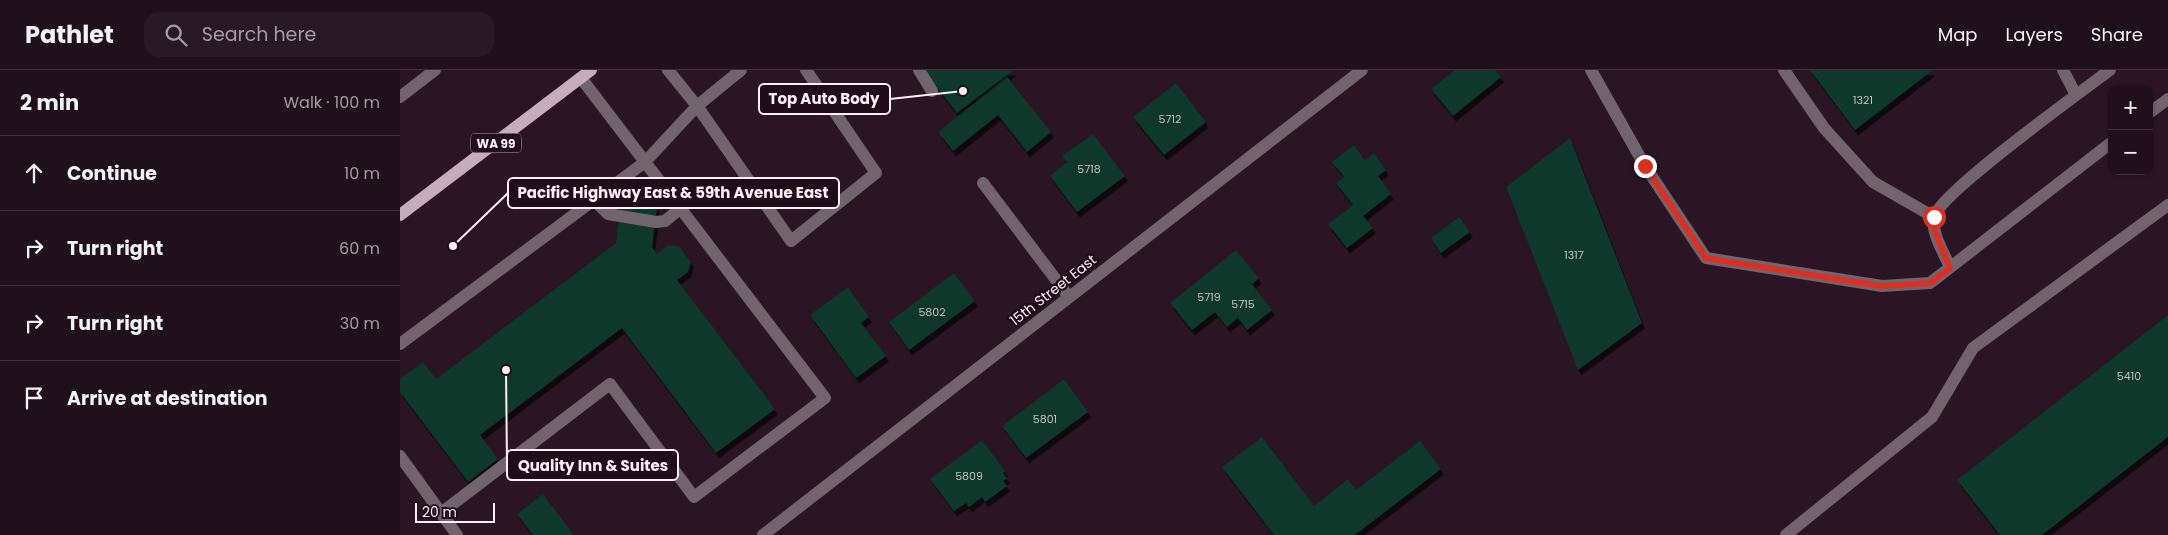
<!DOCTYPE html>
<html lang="en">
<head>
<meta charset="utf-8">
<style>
  :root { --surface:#20101b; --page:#281924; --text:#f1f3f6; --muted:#a29da3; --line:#3d303a }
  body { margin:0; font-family:Poppins,sans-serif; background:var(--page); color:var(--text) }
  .controls { position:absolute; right:15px; top:15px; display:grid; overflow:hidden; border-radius:10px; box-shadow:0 1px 4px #0004 }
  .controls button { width:45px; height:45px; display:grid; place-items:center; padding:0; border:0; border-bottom:1px solid var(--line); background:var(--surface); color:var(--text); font:25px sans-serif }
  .scale { position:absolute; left:15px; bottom:12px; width:80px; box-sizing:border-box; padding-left:5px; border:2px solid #feeef8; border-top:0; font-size:14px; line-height:18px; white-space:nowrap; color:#feeef8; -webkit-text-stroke:4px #210c1b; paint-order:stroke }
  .stop { position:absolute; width:15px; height:15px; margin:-11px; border:4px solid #d93025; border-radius:50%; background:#fff }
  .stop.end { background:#d93025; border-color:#fff; box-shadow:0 1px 5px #0008 }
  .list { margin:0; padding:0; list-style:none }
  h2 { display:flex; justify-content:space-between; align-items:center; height:65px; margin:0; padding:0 20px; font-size:21px }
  h2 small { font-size:16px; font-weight:400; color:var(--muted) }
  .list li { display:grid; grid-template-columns:32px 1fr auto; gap:15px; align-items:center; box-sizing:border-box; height:75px; padding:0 20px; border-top:1px solid var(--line) }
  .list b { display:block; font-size:19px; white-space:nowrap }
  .list em { font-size:16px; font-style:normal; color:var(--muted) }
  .icon { flex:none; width:28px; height:28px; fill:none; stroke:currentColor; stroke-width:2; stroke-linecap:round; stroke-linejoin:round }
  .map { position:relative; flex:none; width:1768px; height:465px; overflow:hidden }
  header { display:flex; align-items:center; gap:30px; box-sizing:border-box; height:70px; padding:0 25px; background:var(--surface); border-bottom:1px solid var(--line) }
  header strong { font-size:24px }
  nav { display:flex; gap:28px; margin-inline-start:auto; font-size:18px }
  .search { width:350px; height:45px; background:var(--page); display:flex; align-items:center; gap:12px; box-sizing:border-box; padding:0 18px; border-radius:15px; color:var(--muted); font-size:19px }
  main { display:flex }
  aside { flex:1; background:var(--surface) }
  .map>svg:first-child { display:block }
  .building { fill:#09372a; filter:url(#shadow) }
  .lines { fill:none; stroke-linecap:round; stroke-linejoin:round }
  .lane { stroke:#71646c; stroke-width:12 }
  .street { stroke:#71646c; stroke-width:12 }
  .primary { stroke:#c6acbd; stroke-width:12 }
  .route { stroke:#d93025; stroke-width:6 }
  .labels { text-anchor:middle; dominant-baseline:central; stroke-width:5; stroke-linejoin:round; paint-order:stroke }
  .number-label { font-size:11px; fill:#c1c0c4 }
  .shield { fill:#210c1b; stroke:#bcaab6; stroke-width:1 }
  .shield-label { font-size:12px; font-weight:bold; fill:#feeef8 }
  .street-label { font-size:14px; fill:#feeef8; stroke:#210c1b }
  .leader { fill:none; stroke:#feeef8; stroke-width:2 }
  .callout-dot { fill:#feeef8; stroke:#210c1b; stroke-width:2 }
  .callout { fill:#210c1b; stroke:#feeef8; stroke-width:2 }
  .callout-label { font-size:15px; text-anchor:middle; font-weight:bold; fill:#feeef8 }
</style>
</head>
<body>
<header>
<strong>Pathlet</strong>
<div class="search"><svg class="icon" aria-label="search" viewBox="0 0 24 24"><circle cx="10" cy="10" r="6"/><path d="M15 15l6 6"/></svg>Search here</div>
<nav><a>Map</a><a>Layers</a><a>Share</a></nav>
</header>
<main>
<aside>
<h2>2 min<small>Walk · 100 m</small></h2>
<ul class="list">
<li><svg class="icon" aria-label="ahead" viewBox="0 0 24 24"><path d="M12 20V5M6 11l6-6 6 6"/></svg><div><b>Continue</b></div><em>10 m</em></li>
<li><svg class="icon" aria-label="right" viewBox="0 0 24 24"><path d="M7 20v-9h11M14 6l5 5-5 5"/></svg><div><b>Turn right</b></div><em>60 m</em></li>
<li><svg class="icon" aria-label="right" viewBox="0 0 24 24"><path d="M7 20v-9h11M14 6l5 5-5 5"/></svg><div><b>Turn right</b></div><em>30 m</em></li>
<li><svg class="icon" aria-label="arrive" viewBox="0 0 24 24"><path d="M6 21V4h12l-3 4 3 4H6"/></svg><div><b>Arrive at destination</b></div></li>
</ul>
</aside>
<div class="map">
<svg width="1768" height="465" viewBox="0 0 1768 465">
  <defs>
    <filter id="shadow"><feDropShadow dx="3" dy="5.5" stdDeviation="0" flood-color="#0009"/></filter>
  </defs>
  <rect width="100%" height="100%" fill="#2b1524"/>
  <path class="building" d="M524,0h90l-57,43z
    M1055,0h40l6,7 -48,39 -22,-27z
    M1410,0h123l-78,60z
    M607,7l44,55 -24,20 -29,-37 -45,36 -15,-19z
    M776,13l30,39 -42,33 -31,-38z
    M693,64l32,42 -48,36 -27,-36 17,-14 -5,-6z
    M1170,68l72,185 -64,47 -72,-183z
    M954,75l11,15 9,-7 12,17 -8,6 13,18 -28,22 10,12 -26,20 -19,-24 25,-19 -17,-22 8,-6 -12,-15z
    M221,132l36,4 -5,41 5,7 11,-9 11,1 12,16 -3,10 -11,8 98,129 -59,44 -94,-125 -142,107 18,24 -30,23 -68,-90v-13l23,-17 13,17 180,-136z
    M1059,147l11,15 -29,21 -10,-15z
    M836,180l23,28 -7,6 20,26 -25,20 -9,-12 -11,9 -12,-15 -23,18 -22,-27z
    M554,203l21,28 -66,49 -20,-28z
    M448,217l21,30 -8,6 25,33 -30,22 -46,-63z
    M1768,245v122l-126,98h-42l-43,-55z
    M664,309l24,33 -62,46 -24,-32z
    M862,367l52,69 34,-27 8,11 64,-49 21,28 -86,66h-81l-52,-68z
    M582,370l23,31 -2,2 4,5 -4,3 4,5 -22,16 -3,-5 -13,10 -3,-4 -12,8 -24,-32z
    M143,424l31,41h-41l-16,-21z"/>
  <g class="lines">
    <path class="lane" d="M268,0l29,36 94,135 85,-68 -70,-103
      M519,0l13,21
      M1191,0l54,96 61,92 176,28 48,-3 182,-141
      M1384,0l40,58 49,54 61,35
      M1663,0l13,25
      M0,27l35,-27
      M1749,43l19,-14
      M194,130l14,14 48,8 9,-1 16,-13
      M1550,197c-6,-14 -19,-34 -16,-50 6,-24 148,-126 176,-147
      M0,274l245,-182 52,-56 44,-36
      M41,443l169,-129 84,113 131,-99 -244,-320
      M1386,465l146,-118 41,-69 195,-143"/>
    <path class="street" d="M583,113l86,114
      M0,386l57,79
      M363,465l599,-465"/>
    <path class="primary" d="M0,145l191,-145"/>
  </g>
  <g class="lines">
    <path class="route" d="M1245,96l61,92 176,28 48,-3 20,-15 -16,-39v-12"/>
  </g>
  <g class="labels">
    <g class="number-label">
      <text x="1463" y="30">1321</text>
      <text x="770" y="49">5712</text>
      <text x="689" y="99">5718</text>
      <text x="1174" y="185">1317</text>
      <text x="809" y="227">5719</text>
      <text x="843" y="234">5715</text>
      <text x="532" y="242">5802</text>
      <text x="1729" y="306">5410</text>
      <text x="645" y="349">5801</text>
      <text x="569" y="406">5809</text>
    </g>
    <rect class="shield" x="71" y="63.5" width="50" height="19" rx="4"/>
    <g class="shield-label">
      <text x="96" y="73">WA 99</text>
    </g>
    <g class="street-label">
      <text transform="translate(653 220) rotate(-38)">15th Street East</text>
    </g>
  </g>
  <path class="leader" d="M563 21L490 29M53 176L108 123M106 300L107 395"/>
  <g class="callout-dot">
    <circle cx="563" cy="21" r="5"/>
    <circle cx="53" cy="176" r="5"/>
    <circle cx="106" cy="300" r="5"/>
  </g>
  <g class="callout">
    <rect x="359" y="14" width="131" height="30" rx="5"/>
    <rect x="108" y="108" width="331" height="30" rx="5"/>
    <rect x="107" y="380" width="171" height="30" rx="5"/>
  </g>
  <g class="callout-label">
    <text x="424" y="34">Top Auto Body</text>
    <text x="273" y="128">Pacific Highway East &amp; 59th Avenue East</text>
    <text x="193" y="401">Quality Inn &amp; Suites</text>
  </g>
</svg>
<div class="controls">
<button>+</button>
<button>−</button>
</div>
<div class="scale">20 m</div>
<div class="stop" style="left:1534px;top:147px"></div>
<div class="stop end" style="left:1245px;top:96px"></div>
</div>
</main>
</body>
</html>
